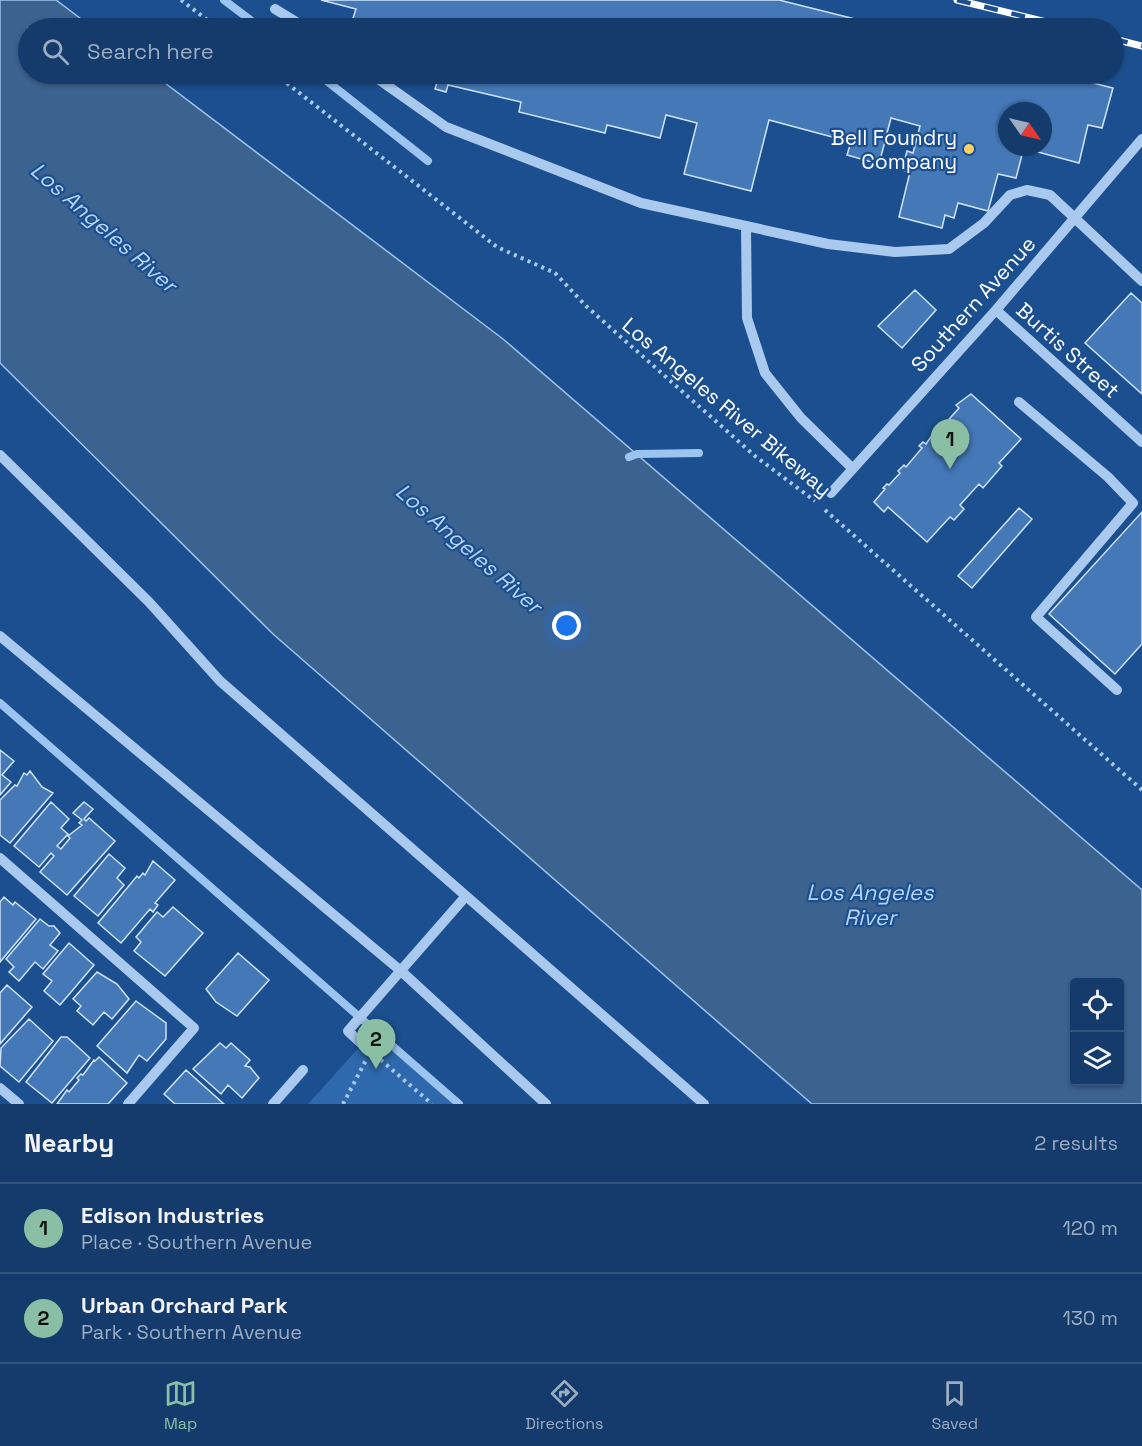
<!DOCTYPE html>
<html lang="en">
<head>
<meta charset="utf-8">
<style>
  :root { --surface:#143b6b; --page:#1d4271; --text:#f1f3f6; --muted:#9dadc1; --line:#33557e; --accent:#8abfa5 }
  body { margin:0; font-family:"Space Grotesk",sans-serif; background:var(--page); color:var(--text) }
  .controls { position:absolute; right:18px; bottom:18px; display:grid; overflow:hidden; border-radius:6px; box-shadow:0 2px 4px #0004 }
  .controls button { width:54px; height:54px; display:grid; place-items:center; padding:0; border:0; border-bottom:2px solid var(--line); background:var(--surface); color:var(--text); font:30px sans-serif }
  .compass { position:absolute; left:998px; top:102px; width:54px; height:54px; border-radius:50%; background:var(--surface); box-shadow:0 2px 4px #0004; rotate:124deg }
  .you { position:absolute; left:567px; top:626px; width:21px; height:21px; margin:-15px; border:4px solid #fff; border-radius:50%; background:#1a73e8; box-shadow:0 0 0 9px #1a73e833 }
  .badge { display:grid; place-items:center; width:39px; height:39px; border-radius:50%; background:var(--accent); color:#111; font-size:20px; font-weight:700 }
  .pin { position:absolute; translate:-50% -50px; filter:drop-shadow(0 2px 3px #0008) }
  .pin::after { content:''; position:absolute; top:32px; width:21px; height:18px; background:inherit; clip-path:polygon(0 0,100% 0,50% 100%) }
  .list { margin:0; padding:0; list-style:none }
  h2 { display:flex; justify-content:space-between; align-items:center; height:78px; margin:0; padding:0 24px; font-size:26px }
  h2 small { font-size:20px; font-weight:400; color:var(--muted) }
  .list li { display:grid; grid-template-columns:39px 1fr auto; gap:18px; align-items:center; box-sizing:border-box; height:90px; padding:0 24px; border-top:2px solid var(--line) }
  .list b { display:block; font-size:22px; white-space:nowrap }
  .list p { margin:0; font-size:20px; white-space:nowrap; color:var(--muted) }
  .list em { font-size:20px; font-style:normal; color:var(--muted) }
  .icon { flex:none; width:33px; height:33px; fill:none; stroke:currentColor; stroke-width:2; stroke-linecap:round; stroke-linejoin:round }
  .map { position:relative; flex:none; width:1142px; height:1104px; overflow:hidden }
  .search { position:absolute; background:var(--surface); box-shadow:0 2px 4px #0004; left:18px; right:18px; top:18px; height:66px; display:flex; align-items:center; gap:15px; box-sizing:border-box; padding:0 21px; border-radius:33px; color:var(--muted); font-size:22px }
  .sheet { height:258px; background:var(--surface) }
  nav { display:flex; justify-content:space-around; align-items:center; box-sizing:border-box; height:84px; border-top:2px solid var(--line); background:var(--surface); font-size:16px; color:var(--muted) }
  nav a { display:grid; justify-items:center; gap:3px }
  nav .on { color:var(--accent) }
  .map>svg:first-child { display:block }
  .green { fill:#2e69ad }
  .water { fill:#3c6290; stroke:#9cc4f0; stroke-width:1.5; fill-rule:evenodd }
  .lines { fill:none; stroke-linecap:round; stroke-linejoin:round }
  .stream { stroke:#9cc4f0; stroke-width:8 }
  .building { fill:#4478b7; stroke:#cfe3fa; stroke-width:1.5 }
  .path { stroke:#a9c9ee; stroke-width:4; stroke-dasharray:3 4.5; stroke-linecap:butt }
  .minor { stroke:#a9c9ee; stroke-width:10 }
  .rail-casing { stroke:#fff; stroke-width:7 }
  .rail { stroke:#1b4f8f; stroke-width:4.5; stroke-dasharray:14; stroke-linecap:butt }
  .poi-dot { fill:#ffd166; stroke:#1b4f8f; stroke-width:2 }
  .labels { text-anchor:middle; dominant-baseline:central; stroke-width:4.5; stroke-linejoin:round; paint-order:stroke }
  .poi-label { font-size:21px; fill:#fff; stroke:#1b4f8f; text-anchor:end }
  .street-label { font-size:21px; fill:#fff; stroke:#1b4f8f }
  .water-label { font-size:22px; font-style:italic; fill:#b5d3f5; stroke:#1b4f8f }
</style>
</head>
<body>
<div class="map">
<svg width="1142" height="1104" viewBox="0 0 1142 1104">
  <rect width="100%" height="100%" fill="#1b4f8f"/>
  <path class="green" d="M372,1033l81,71h-145z"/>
  <path class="water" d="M0,0h56l37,28h-65v46h125l350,265 639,551v214h-330l-539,-470 -273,-271zM1074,982h46v100h-46z"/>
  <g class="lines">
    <path class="stream" d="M224,0l37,28
      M318,74l110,87
      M629,457l8,-3 62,-1
      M0,703l459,401"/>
  </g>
  <path class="building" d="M321,0h458l112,28h-465l-26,-7 -2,7h-25l-21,-7 4,-12z
    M418,74h601l26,6 2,-6h10l56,14 -11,40 -14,-3 -9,38 -45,-12 1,-4h8v-36h-36v36h17l-8,31 -18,-4 -10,37 -30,-8 -4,15 -9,-3 -3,13 -43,-11 11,-45 -8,-2 5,-19 6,2 7,-27 -29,-8 -12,46 -32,-9 4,-13 -82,-22 -18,71 -67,-17 13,-51 -31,-8 -6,23 -53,-13 -2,8 -86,-21 2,-10 -73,-17 -2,7 -11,-3 3,-10z
    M915,290l21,20 -34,38 -24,-22z
    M1131,293l11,10v91l-57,-51z
    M971,394l50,45 -22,24 3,3 -19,22 -4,-4 -19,21 4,4 -10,11 -4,-3 -23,25 -39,-35 -4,5 -10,-10 11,-13 -2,-1 4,-4 2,1 11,-12 -2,-2 6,-6 2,2 16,-19 -3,-2 4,-4 3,2 14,-20 3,2 16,-18 -3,-3z
    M1019,508l13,11 -60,69 -14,-12z
    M1142,512v132l-27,30 -66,-60z
    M0,750l14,11 -12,14 9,7 -11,13z
    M30,771l12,16 11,6 -43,50 -10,-8v-35l15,-15 2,1 7,-13 3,2z
    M51,802l18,17 -8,9 7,6 -11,12 4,3 9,-11 -2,-2 14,-11 -3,-2 3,-3 -9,-7 11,-11 9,7 -9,10 2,2 3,-3 26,23 -48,54 -27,-23 14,-16 -3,-3 -12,14 -25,-21z
    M109,854l16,14 -8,10 7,7 -26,31 -24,-20z
    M153,861l22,19 -20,23 3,2 -5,7 -3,-3 -29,34 -23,-20 39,-47 2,2 4,-5 2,2z
    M4,897l9,8 2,-3 21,17 -36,43v-60z
    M173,907l30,26 -38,43 -31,-25 7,-9 -5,-5 21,-25 6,5z
    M40,919l9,7h5l6,7 -10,12 8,6 -15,18 -8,-7 -16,19 -10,-9 5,-5 -8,-8z
    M69,943l25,22 -34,40 -16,-14 8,-10 -9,-7z
    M238,953l31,27 -32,36 -21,-14 -10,-13z
    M97,972l20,12 12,15 -17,20 -8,-7 -11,13 -16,-14 4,-5 -8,-7z
    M7,985l25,22 -32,37v-51z
    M136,1001l30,22v16l-19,22 -8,-6 -12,18 -30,-27z
    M29,1019l24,22 -34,41 -19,-16 1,-18z
    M61,1037h6l23,21 -38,45 -26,-21z
    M220,1043l6,5 5,-5 19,17 -5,6 5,1 9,11 -17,20 -14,-13 -7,9 -28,-25z
    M99,1057l28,26 -19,21h-51l10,-14 2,2 10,-12 -2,-2 4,-4 2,1 11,-15 1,1z
    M186,1070l38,34h-49l-11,-10z"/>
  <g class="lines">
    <path class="path" d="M181,0l37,28
      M275,74l222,173 58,26 31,33 169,150 60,45
      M825,510l317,280
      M375,1055l57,49
      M343,1104l23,-44"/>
    <path class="minor" d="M275,9l31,19
      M371,74l75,53 195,76 187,41 67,8 54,-3 35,-26 26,-28 17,-5 23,5 92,86
      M746,226l1,92 18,55 36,45 51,50
      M996,310l146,132
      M1019,402l89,75 25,26 -97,114 81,73
      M0,455l149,147 71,79 484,423
      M831,493l165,-183 146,-171
      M0,636l401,335 145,133
      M0,858l194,170 -66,76
      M363,1045l-15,-14 118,-135
      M0,1088l19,16
      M273,1104l30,-34"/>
    <g class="rail-casing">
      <path id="rail" d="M957,0l114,28
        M1114,39l28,7"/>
    </g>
    <use href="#rail" class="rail"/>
  </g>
  <circle class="poi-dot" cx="969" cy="149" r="6"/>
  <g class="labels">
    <g class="poi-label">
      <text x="957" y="137">Bell Foundry<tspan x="957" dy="24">Company</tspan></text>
    </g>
    <g class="street-label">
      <text transform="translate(973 304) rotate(-48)">Southern Avenue</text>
      <text transform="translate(1068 350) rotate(42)">Burtis Street</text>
      <text transform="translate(727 407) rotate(40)">Los Angeles River Bikeway</text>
    </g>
    <g class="water-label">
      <text transform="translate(104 227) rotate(41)">Los Angeles River</text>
      <text transform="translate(469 548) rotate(41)">Los Angeles River</text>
      <text x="870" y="892">Los Angeles<tspan x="870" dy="25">River</tspan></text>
    </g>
  </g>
</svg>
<div class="controls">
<button><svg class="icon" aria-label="locate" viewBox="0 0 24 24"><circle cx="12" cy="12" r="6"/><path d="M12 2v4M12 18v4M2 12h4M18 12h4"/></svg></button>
<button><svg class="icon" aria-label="layers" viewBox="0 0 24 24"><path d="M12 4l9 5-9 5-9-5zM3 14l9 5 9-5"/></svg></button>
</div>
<svg class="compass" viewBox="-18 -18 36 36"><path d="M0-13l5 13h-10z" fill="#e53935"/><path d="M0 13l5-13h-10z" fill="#9dadc1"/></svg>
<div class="you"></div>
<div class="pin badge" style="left:950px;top:469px">1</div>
<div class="pin badge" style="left:376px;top:1069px">2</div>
<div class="search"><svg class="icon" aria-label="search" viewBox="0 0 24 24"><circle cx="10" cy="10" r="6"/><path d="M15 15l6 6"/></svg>Search here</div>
</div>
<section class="sheet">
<h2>Nearby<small>2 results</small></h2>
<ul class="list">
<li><span class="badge">1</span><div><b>Edison Industries</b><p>Place · Southern Avenue</p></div><em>120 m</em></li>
<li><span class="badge">2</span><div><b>Urban Orchard Park</b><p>Park · Southern Avenue</p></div><em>130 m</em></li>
</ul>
</section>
<nav>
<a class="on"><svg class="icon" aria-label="map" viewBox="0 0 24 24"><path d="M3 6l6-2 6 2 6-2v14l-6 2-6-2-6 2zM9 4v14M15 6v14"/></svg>Map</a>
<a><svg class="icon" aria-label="directions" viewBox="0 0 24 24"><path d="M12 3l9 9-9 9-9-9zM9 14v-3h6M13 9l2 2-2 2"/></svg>Directions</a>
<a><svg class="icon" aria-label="saved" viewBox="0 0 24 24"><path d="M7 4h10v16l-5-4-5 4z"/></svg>Saved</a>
</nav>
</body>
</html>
